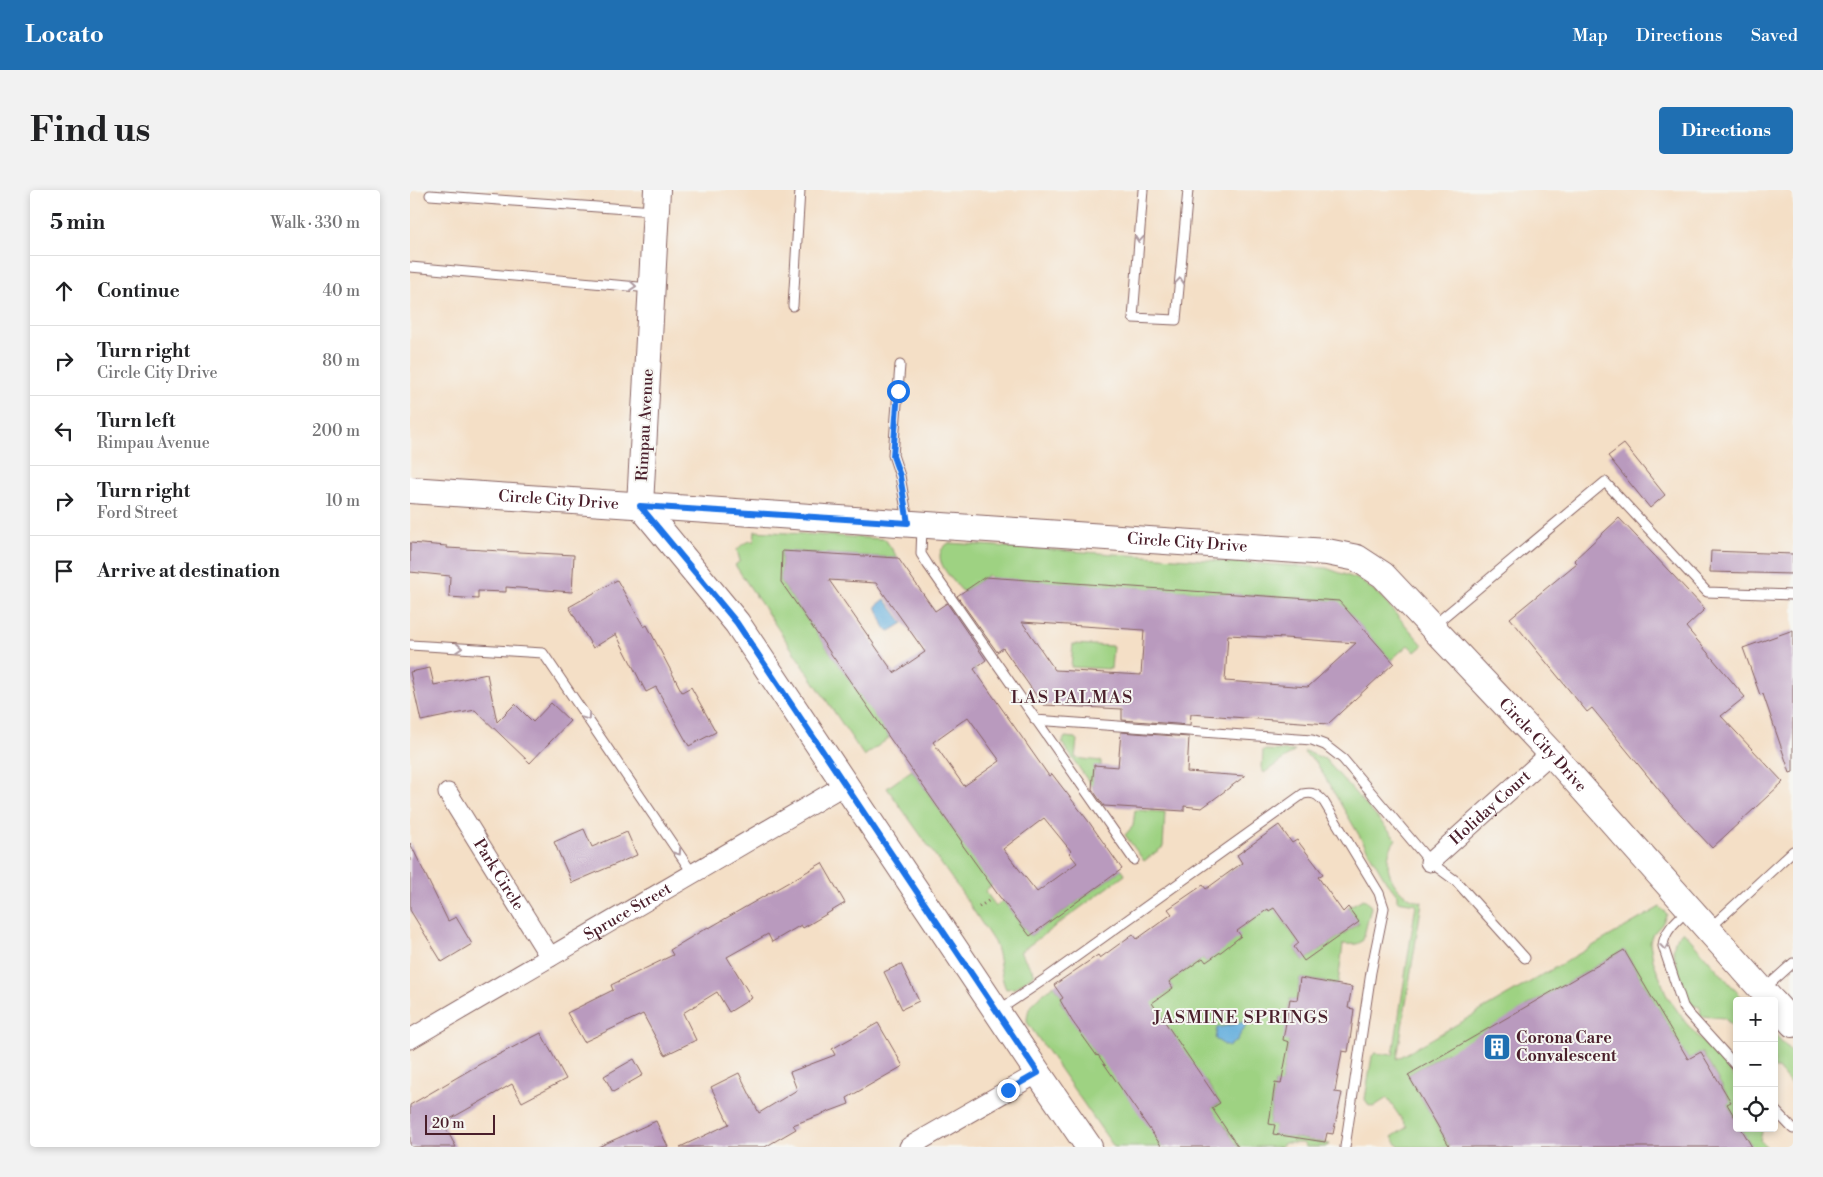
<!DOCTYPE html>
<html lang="en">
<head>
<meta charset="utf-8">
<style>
  :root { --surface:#fff; --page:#f2f2f2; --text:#202124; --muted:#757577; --line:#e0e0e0; --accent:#1f6fb2 }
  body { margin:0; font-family:"Libre Bodoni",serif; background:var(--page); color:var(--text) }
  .controls { position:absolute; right:15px; bottom:15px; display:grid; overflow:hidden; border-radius:5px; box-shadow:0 2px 8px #0003 }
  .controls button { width:45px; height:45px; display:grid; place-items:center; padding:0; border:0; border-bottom:1px solid var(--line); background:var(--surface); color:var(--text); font:25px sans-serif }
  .scale { position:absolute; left:15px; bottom:12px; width:70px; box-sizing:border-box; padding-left:5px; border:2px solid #4a1f2b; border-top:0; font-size:14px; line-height:18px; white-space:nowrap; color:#4a1f2b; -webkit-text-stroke:4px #f6f6f2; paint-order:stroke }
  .stop { position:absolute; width:15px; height:15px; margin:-11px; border:4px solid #1a73e8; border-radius:50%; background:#fff }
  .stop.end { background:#1a73e8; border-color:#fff; box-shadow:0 1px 5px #0008 }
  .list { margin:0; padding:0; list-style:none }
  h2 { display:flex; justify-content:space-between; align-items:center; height:65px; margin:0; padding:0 20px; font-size:21px }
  h2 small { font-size:16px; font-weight:400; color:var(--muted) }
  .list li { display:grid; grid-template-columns:32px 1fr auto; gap:15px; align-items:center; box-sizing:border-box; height:70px; padding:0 20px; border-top:1px solid var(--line) }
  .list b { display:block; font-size:19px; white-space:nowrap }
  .list p { margin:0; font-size:16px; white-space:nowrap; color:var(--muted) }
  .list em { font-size:16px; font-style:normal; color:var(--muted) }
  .icon { flex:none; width:28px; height:28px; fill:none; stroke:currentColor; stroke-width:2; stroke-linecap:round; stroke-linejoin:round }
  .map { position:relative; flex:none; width:1383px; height:957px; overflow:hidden; border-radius:5px }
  header { display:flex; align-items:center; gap:30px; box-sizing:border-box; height:70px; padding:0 25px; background:var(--accent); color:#fff }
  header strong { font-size:24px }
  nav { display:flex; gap:28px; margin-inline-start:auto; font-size:18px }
  .intro { display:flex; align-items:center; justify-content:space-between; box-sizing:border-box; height:120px; padding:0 30px }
  h1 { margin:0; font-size:35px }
  .button { padding:12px 22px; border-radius:5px; background:var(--accent); color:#fff; font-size:18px; font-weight:700 }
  main { display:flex; gap:30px; padding:0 30px }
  aside { flex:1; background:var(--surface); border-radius:5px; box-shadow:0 2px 8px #0003 }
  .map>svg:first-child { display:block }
  .green { fill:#9ed282; stroke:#747856 }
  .water { fill:#65afdd; stroke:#586784 }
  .building { fill:#b99abe; fill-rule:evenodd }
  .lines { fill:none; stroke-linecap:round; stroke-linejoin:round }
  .lane-casing { stroke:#866261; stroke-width:11 }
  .street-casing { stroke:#866261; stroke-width:21 }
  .secondary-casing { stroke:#866261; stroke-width:28 }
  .path { stroke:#866261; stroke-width:3; stroke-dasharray:1 4; stroke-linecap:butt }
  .lane { stroke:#fff; stroke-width:9 }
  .street { stroke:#fff; stroke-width:19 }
  .secondary { stroke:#fff; stroke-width:26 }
  .oneway { stroke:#ae9aa0 }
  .route { stroke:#1a73e8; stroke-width:6 }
  .labels { text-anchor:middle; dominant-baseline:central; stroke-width:4; stroke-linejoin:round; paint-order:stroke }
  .street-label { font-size:16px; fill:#4a1f2b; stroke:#f6f6f2 }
  .poi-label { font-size:16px; font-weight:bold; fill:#4a1f2b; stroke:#f6f6f2; text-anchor:start }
  .neighbourhood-label { font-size:18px; letter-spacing:1px; fill:#4a1f2b; stroke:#f6f6f2 }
</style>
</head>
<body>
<header>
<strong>Locato</strong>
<nav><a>Map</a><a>Directions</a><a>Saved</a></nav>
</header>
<div class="intro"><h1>Find us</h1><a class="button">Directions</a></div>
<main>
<aside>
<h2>5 min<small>Walk · 330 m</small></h2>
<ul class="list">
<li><svg class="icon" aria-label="ahead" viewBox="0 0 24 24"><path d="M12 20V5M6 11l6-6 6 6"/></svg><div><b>Continue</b></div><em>40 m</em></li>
<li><svg class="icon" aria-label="right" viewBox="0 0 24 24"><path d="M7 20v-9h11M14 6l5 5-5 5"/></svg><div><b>Turn right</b><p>Circle City Drive</p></div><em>80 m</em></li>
<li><svg class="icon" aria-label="left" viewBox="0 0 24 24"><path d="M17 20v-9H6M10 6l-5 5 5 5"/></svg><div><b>Turn left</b><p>Rimpau Avenue</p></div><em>200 m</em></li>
<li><svg class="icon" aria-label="right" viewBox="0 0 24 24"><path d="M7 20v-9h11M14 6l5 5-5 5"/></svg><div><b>Turn right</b><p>Ford Street</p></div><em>10 m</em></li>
<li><svg class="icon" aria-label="arrive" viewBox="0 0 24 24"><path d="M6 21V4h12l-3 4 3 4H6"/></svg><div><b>Arrive at destination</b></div></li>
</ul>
</aside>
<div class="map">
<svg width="1383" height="957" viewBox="0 0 1383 957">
  <rect width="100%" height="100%" fill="#f6f6f2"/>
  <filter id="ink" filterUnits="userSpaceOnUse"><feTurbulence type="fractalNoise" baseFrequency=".02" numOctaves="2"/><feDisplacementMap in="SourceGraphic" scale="10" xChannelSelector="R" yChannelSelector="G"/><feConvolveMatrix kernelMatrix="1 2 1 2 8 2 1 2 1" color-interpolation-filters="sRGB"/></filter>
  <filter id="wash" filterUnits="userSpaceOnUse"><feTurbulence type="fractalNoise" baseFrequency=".0096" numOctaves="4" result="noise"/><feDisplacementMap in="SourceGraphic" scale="20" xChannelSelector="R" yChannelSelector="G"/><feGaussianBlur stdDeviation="1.12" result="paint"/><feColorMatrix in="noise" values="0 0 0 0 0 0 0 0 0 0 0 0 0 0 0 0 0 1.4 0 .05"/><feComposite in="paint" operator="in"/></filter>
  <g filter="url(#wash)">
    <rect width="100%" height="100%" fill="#f4dfc6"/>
    <path class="green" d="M345,341l130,8 13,19 -116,-7 -1,31 105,150 89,-64 1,4 -89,62 2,4 -25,18 -129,-191 5,-4 -3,-11c5,-6 9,-9 17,-9z
      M539,353l377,25 34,12 20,16 43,49 -8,7 -7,-7 -17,15 -53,-59 -347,-23 -3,-3 -25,17c-10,-12 -37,-36 -14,-49z
      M663,454l40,2 -2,23 -40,-2z
      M655,547l10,1 2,2 -2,18 26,3v5h-7l-1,14 11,24 -42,-61z
      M853,560l32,1 -31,22 -2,-4z
      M895,561l20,8 71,80c-18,24 -4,57 26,63l-25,157 263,-152 7,7 -5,10 -10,11 -2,7 3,18 14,36 19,27 51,57v41l-10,-17 4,-2 -29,-50 -14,7 -64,-109 -97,56 -24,141 -56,-95 -39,23 42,72h-51l-7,-10 15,-10 -20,-29 -14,9 -5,-2 -3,-6 7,-43 3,-3 18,2 23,-151 -19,-3v-6l-11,-14 -70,-119 -12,-9z
      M502,580l80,115 -7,6 11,15 7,-5 27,35 92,-67 3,6 -105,77 15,22 -20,14 -9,1c-7,-15 -5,-32 -12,-47l-32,-49 -75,-105z
      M725,620l30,2 -2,35 -19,14 -19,-26 8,-9z
      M832,673l17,34 10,14 5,-3 25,35 -5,4 10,14 55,-38 -11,-16 15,-8 4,2 4,6 -8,33c-5,6 -12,4 -20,4l-5,40 -38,-6 -3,22 -7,-1 -3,16 14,3 -12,24 -8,42 -6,-1 -6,41 6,1 -1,9 56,10 -5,3h-19l-3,-4h-18l-5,4h-42l-14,-22 -17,-14 13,-8 -15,-23 -8,5 -30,62h-53l-87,-125c0,-22 13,-24 27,-37l9,13 -3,3 37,55 4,-3 40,-48 18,-7 14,-10 -4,-6 34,-24 3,4 15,-11 16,-20 18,-12 -31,-43z
      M1273,741l62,70h-8v29l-13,-12 -23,-2 -1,-9 -9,-2 -4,-6 -14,-48 2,-11z
      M1364,843l19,21v33l-15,-18h-4z
      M1331,938h22l-3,12 7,7h-15z"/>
    <path class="water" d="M475,409l18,24 -13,8 -5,-2 -9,-23z
      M834,832l2,3 -9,15 -9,7 -13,-8 2,-11z"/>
    <g id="blocks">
      <path class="building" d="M1214,254l41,51 -15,13 -42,-52z
        M1209,328l86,91 -19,18 59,70 -24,19 62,66 -71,66 -43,-46 -77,-94 -5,4 -77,-94 67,-55 -3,-3z
        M0,353l37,3v2l127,7 -2,37 -66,-5v5l-28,-1v8l-29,-2 1,-21 -40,-4z
        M372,361l116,7 37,53 12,-8 39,57 -12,9 75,107 3,-2 37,48 33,47 -92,67 -31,-40 -38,-53 1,-1 -181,-260zM419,390l47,3 49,69 -31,21zM558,527l32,44 -36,25 -31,-44zM634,628l27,33 -2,2 8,10 -40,29 -34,-43z
        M1301,361l82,3v20l-83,-2z
        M575,387l354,24 55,62 -66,61 -137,-10 -1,11 -68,-5v-11l-79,-4 -40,-57 -6,4 -40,-56zM612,432l122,8 -3,45 -86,-5zM818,445l57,3 71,5 -48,44 -83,-6z
        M207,390l27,47 3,-2 35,67 9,-5 25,45 -27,14 -33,-59 -10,5 -30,-58 -23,14 -24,-41z
        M1383,440v142l-3,1 -27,-79 -3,1 -17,-47z
        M20,478l4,17 53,-11 10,48 18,-18 18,18 18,-19 19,18 -40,42 -55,-53 -54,11 -11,-49z
        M711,542l68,5 -2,35 58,4 -43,32 -18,-2v5l-80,-5 -12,-17 2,-24 24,2z
        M869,635l13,18 5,-3 26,34 -5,3 25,35 5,-5 11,15 -55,39 -10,-14 5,-4 -25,-35 -5,3 -1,-2 -31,22 4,5 -19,15 -16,11 -3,-4 -34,24 4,6 -21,15 68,100 -8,5 26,39h-76l-64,-92 -1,1 -25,-35 -12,-21 3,-2 -9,-13 44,-30 2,3 33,-24 4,5 35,-25 -4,-5 35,-24 3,4 36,-26 -5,-8z
        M174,639l8,18 35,-15 10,23 -65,28 -18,-41z
        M0,653l38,78 8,-4 16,27 -30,18 -32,-52z
        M412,673l23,40 -42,25 -2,-3 -29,17 -4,-8 -41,23 25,41 -23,14 -12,-20 -34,21 13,27 -31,15 -22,-41 -59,28 -17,-29 46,-23 -2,-5 62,-30 -3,-5 38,-23 1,1z
        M1214,760l64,109 13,-7 30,50 -4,2 10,17v7h4l11,19h-302l-42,-72z
        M491,774l18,37 -17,8 -18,-37z
        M890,788l52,9 -4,21 6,1 -3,24 -3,19 -6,-1 -7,41 7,1 -9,41 -6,-1 -2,9 -52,-8 2,-9 -6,-1 6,-41 6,1 8,-42 -6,-2 7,-41 7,1z
        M468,833l25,43 -56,32 2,6 -56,21 3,4 -31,18h-85l49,-23 -18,-37 28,-14 20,40 38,-23 -7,-18 45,-17 -3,-6z
        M131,843l25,46 -44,23 -10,-18 -69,39 13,24h-46v-42l70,-41z
        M224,869l9,16 -30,17 -9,-16z
        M246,931l12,26h-70z"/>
    </g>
  </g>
  <g filter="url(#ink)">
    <use href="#blocks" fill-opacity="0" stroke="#866261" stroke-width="1"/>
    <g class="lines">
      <g class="lane-casing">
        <path id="lane" d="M733,0l-10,128 43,2 12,-130
          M20,5l224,16
          M0,77l240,21
          M383,116l7,-116
          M490,175l-7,90 7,21 8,45
          M512,337l-1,27 7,11 206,295
          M1024,435l171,-143 102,110 86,3
          M0,455l133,8 150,221
          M625,530l277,20 13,5 18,14 87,103 26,19 69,77
          M1278,720c-11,10 -24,21 -25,36l20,60 5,7 49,54
          M1299,739l84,-78
          M1353,800l30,-27
          M589,820l46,-31 258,-185c10,-2 14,0 21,8l55,91 5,15 -13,64 -26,175
          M1364,919l19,20"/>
      </g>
      <g class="street-casing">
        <g id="street">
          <path id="s1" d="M38,603l102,164"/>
          <path id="s2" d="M1020,672l121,-109"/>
          <path id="s3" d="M0,849l436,-255"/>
          <path d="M499,957l129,-74"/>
        </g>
      </g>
      <g class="secondary-casing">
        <g id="secondary">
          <path d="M247,0l-17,315 97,118 301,450 51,74"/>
          <path id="s4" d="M0,300l917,62 30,6 26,17 168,178 221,248"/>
          <path d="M1364,813l19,21"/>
        </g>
      </g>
      <path class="path" d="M569,717l12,-8"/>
      <use href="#lane" class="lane"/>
      <use href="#street" class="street"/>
      <use href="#secondary" class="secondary"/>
    </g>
    <defs><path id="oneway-chevron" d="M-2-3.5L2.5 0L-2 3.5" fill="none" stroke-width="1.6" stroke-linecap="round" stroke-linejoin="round" transform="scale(1.25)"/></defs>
    <g class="oneway">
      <use href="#oneway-chevron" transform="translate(729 49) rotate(95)"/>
      <use href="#oneway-chevron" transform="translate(770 91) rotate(-85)"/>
      <use href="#oneway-chevron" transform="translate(223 96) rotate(5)"/>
      <use href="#oneway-chevron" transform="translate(49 458) rotate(4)"/>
      <use href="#oneway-chevron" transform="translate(177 527) rotate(56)"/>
      <use href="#oneway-chevron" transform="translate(268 662) rotate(56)"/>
      <use href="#oneway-chevron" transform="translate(1255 757) rotate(83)"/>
    </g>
  </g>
  <g class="lines" filter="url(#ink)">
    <path class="route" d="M488,201l-5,65 7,20 8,47 -268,-17 97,117 301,450 -30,17"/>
  </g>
  <defs>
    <g id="building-square" transform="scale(1.4375)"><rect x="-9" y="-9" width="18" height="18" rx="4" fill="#1f6fb2" stroke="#f6f6f2"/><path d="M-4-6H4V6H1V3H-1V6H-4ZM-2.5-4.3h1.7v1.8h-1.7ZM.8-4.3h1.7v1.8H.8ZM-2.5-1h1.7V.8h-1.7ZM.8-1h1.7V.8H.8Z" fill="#fff"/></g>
  </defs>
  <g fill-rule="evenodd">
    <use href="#building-square" x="1087" y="857"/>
  </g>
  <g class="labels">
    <g class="street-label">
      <text transform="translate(235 235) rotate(-87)">Rimpau Avenue</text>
      <text stroke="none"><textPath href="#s4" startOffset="149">Circle City Drive</textPath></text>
      <text stroke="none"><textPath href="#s4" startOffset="779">Circle City Drive</textPath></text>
      <text stroke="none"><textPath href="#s4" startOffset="1214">Circle City Drive</textPath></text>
      <text stroke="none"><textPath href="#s2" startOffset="81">Holiday Court</textPath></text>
      <text stroke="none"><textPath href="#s1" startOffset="96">Park Circle</textPath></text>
      <text stroke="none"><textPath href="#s3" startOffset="252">Spruce Street</textPath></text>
    </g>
    <g class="poi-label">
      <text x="1106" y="848">Corona Care<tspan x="1106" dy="18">Convalescent</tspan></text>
    </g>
    <g class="neighbourhood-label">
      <text x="662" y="507">LAS PALMAS</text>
      <text x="831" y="827">JASMINE SPRINGS</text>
    </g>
  </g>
</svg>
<div class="controls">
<button>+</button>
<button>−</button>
<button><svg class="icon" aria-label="locate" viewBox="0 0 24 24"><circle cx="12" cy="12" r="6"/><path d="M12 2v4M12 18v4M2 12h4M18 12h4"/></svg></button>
</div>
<div class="scale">20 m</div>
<div class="stop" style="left:488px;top:201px"></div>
<div class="stop end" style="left:598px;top:900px"></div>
</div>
</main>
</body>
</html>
